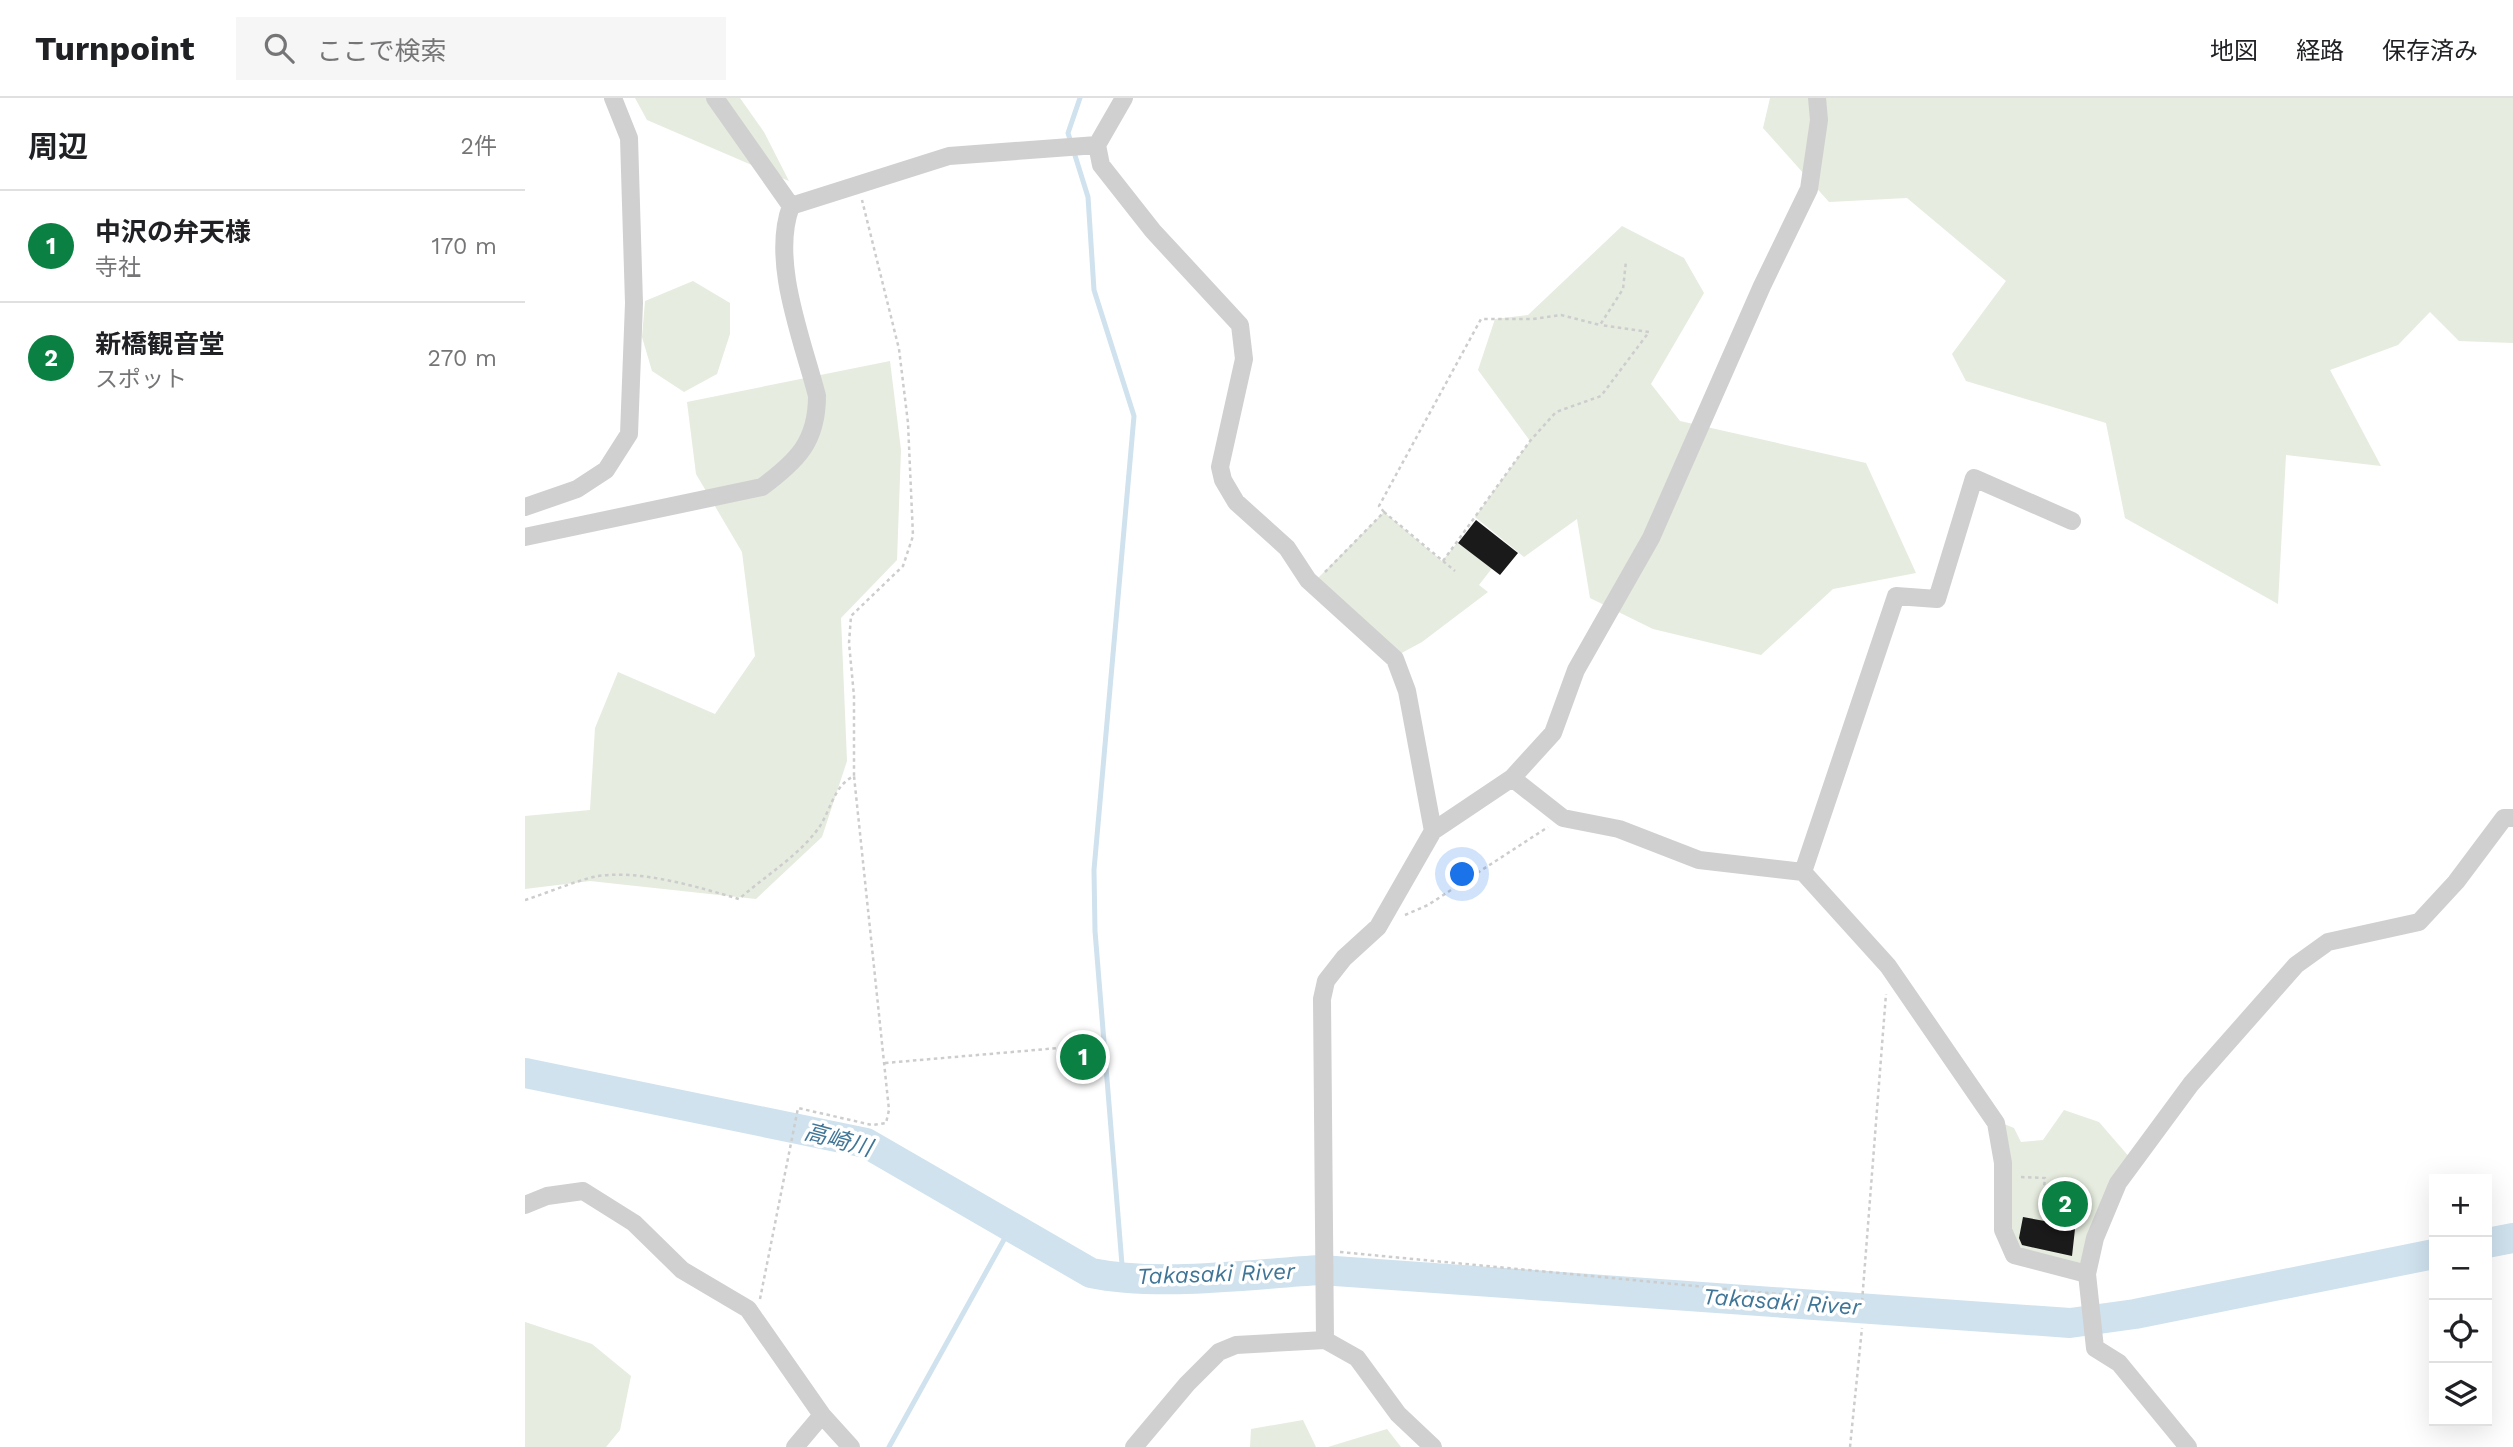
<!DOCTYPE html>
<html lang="ja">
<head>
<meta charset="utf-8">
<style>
  :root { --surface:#fff; --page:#f6f6f6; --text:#202124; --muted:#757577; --line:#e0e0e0; --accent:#0b8043 }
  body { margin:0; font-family:"Work Sans","Noto Sans JP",sans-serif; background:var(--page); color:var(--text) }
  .controls { position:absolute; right:21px; bottom:21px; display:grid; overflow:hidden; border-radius:0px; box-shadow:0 7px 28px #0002 }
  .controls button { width:63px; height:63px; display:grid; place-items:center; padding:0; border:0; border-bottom:2px solid var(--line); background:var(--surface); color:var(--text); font:35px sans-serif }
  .you { position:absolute; left:938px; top:777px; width:24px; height:24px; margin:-18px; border:5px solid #fff; border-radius:50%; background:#1a73e8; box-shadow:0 0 0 10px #1a73e833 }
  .badge { display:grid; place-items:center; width:46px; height:46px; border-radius:50%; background:var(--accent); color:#fff; font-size:23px; font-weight:700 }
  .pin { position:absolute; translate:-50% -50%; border:4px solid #fff; box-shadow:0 2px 7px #0006 }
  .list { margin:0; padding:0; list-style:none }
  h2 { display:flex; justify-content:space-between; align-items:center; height:91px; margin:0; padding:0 28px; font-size:30px }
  h2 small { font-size:23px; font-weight:400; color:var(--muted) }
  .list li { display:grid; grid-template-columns:46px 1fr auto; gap:21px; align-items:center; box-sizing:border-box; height:112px; padding:0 28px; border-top:2px solid var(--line) }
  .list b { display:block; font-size:26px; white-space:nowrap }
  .list p { margin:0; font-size:23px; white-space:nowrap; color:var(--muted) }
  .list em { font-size:23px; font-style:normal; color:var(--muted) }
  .icon { flex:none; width:38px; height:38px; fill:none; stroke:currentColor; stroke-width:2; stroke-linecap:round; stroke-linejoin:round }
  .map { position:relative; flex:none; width:1988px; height:1349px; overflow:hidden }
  header { display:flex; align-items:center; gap:42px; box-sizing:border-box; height:98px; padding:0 35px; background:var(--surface); border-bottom:2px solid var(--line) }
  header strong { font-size:33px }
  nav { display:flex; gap:38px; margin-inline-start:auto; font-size:24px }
  .search { width:490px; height:63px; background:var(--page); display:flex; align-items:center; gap:18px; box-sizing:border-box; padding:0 24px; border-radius:0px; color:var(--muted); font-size:26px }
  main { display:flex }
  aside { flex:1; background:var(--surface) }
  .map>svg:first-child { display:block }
  .green { fill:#e6ecdf }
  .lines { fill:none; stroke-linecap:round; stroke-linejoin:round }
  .stream { stroke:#cfe2ee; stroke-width:5 }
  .river { stroke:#cfe2ee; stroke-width:30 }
  .building { fill:#1a1a1a }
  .path { stroke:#cdcdcd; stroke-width:2.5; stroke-dasharray:3.5 3.5; stroke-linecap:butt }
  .minor { stroke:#d0d0d0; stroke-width:18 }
  .labels { text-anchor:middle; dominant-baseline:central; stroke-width:7; stroke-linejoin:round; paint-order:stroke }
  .water-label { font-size:23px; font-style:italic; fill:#3f7597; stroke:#fff }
</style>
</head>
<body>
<header>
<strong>Turnpoint</strong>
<div class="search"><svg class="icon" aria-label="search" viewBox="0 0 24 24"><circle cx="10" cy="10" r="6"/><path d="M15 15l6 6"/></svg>ここで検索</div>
<nav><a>地図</a><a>経路</a><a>保存済み</a></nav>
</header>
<main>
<aside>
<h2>周辺<small>2件</small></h2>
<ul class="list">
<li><span class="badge">1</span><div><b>中沢の弁天様</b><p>寺社</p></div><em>170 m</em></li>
<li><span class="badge">2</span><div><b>新橋観音堂</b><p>スポット</p></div><em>270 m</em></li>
</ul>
</aside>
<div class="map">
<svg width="1988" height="1349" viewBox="0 0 1988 1349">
  <rect width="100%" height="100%" fill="#fff"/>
  <path class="green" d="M110,0h105l24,34 25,49 -142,-61z
    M1245,0h743v245l-54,-2 -29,-29 -32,33 -68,25 51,96 -95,-11 -8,149 -153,-86 -19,-95 -140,-42 -14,-27 54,-73 -99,-83 -78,4 -66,-74z
    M1097,128l62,32 20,35 -53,91 29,37 186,42 50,110 -83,16 -72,66 -108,-26 -63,-31 -13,-79 -53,38 -49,-40 55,-76 -52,-71 17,-51 33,-4z
    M168,183l37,22v31l-13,40 -33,18 -32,-21 -10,-34 3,-36z
    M365,263l11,89 -4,110 -56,58 6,143 -25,76 -66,62 -166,-18 -65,8v-73l65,-6 5,-82 23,-56 97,42 40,-58 -13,-104 -46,-78 -9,-72z
    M859,414l58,49 15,-18 36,24 -14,18 9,7 -66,50 -26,14 -84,-72z
    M1539,1012l35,12 32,37 -47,111 -67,-17 -10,-22 -8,-109 15,6 7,14 22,-2z
    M0,1224l67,22 39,32 -11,54 -14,17h-81z
    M778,1322l13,27h-66l1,-18z
    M862,1331l14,18h-73z"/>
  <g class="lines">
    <path class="stream" d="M555,0l-12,35 20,64 6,93 40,126 -40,454 1,61 28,346
      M364,1349l122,-220"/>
    <path class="river" d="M0,975l341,70 225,130c69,14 159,1 230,-3l749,53 65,-9 299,-60
      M1962,1145l26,-5"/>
  </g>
  <path class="building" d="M951,422l42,33 -18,22 -42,-32z
    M567,941l5,28 -24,2 -4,-27z
    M1530,1092l24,3 -7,63 -50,-11 -3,-7 4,-21 27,5z"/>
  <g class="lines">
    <path class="path" d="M859,414l-5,-6 102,-187h52l28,-4 39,10 23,-36 3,-28
      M918,463l87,-120 26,-29 45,-16 48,-64 -48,-7
      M800,474l59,-60 71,59
      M0,802c22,-7 45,-17 68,-23 43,-9 105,10 146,22 26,-23 58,-42 79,-70 13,-18 15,-43 36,-53v-80l-5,-53 2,-27 52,-50 10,-30 -5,-113 -9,-74 -37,-149
      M880,817l23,-10 120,-78
      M360,965l185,-16
      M1496,1079l24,1 -4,38 41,7
      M815,1154l522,50 24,-308
      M235,1201l38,-191 74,17 14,-2 3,-13 -35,-334
      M1325,1349l12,-119"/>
    <path class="minor" d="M190,0l76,108
      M599,0l-27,47 4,20 52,66 87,94 4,34 -24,108 3,13 13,22 51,46 21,32 87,79 12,32 26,140
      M266,108l158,-50 148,-11
      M0,409l52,-18 29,-19 23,-36 5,-131 -5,-165 -16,-40
      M0,439l237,-50c35,-26 55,-45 55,-91 -14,-55 -47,-135 -26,-190
      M987,680l51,40 56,11 80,31 104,12 85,94 108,157 7,40v67l11,25 73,19
      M1278,774l93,-276 41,3 37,-121 98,43
      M0,1107l22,-9 36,-5 51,32 48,47 66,39 74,106 29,32
      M800,1242l-3,-341 4,-18 18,-23 34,-31 55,-96 79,-53 41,-45 23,-63 75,-132 111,-252 47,-97 10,-69 -2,-22
      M270,1349l27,-32
      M609,1349l53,-63 32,-32 17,-7 89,-5 32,18 41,56 35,33
      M1663,1349l-69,-84 -24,-15 -8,-74 8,-36 23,-55 73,-99 105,-119 32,-23 91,-20 37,-40 48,-64h9"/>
  </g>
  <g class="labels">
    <g class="water-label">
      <text transform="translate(313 1042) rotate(15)">高崎川</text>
      <text transform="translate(691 1176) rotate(-2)">Takasaki River</text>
      <text transform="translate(1257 1204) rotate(4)">Takasaki River</text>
    </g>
  </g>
</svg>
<div class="controls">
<button>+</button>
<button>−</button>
<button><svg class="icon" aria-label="locate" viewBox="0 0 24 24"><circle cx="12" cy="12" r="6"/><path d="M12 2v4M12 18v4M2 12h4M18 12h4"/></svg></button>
<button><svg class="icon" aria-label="layers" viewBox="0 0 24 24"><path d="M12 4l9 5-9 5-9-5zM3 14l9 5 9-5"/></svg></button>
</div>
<div class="you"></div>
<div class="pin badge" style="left:558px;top:959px">1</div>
<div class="pin badge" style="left:1540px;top:1106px">2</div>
</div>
</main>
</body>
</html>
